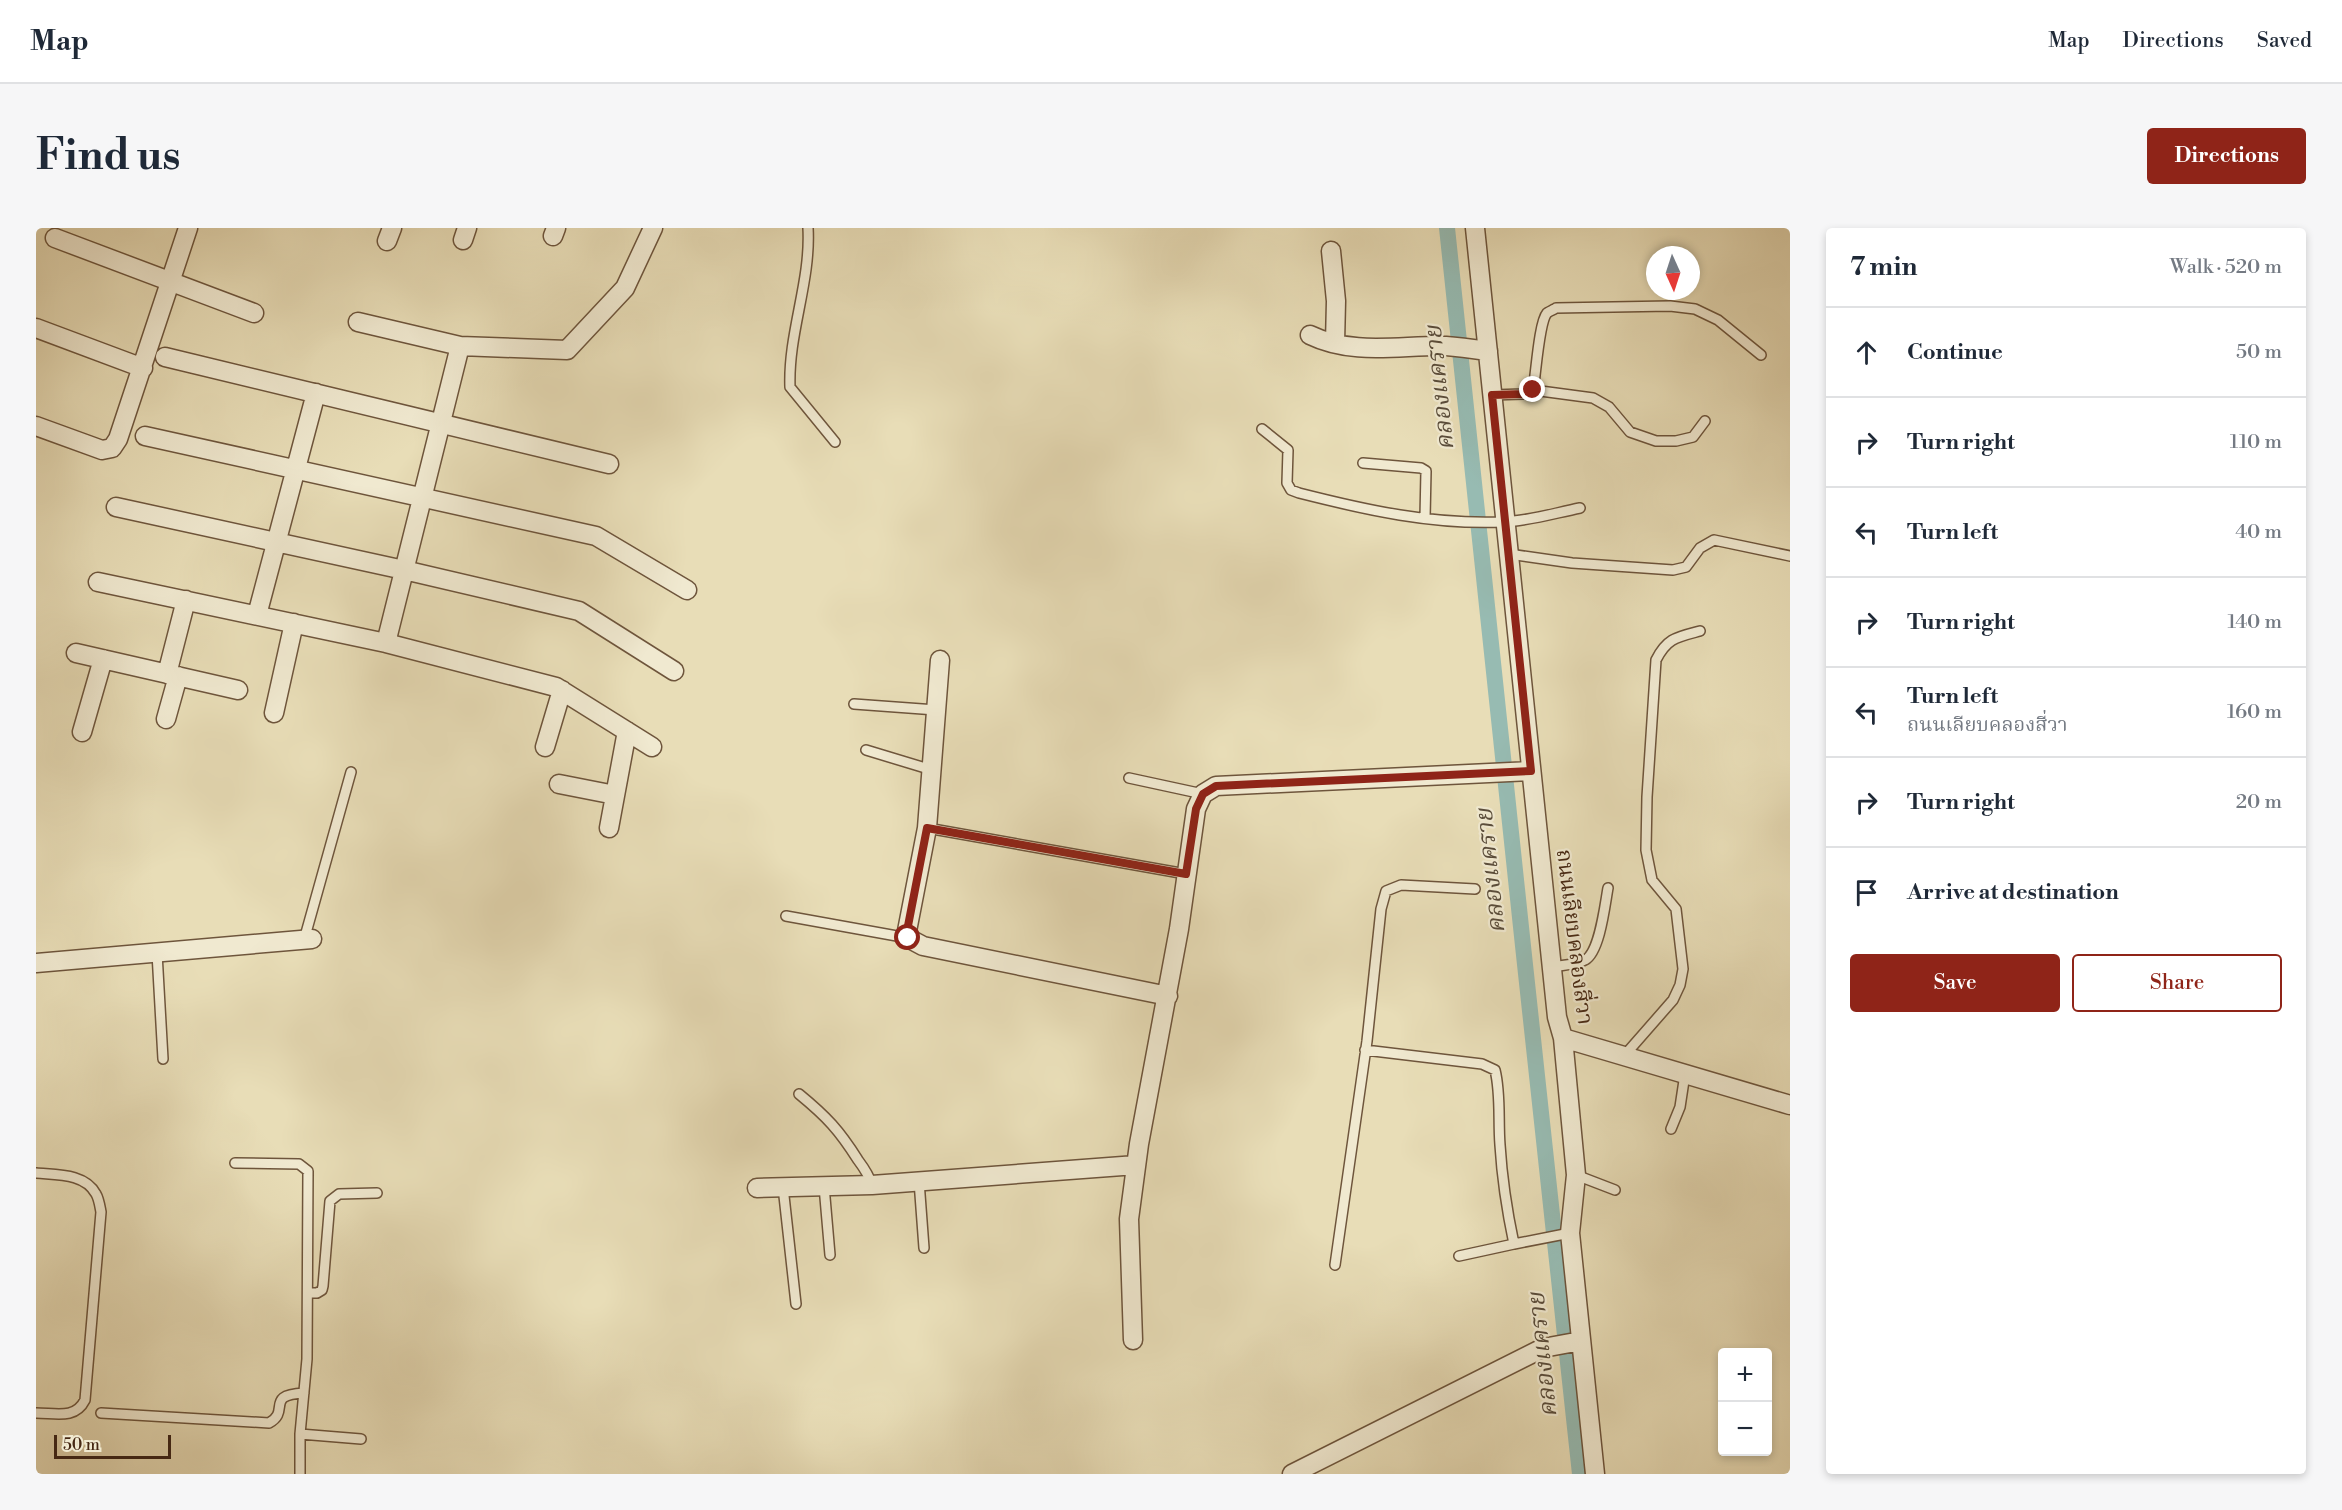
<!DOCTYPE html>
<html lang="en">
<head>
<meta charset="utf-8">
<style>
  :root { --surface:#fff; --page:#f6f6f7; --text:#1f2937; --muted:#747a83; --line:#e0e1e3; --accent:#8f2418 }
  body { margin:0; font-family:"Libre Bodoni","Noto Serif Thai",serif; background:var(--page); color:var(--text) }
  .controls { position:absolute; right:18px; bottom:18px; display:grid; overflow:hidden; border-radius:6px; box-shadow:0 3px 9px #0003 }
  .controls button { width:54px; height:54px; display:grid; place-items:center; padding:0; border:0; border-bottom:2px solid var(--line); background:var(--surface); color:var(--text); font:30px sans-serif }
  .compass { position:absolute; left:1610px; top:18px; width:54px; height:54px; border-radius:50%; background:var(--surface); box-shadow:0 3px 9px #0003; rotate:177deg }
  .scale { position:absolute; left:18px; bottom:15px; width:117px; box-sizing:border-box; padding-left:6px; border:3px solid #462813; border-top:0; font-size:16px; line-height:21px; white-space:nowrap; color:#462813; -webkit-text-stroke:4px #f0e9d0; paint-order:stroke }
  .stop { position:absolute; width:18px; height:18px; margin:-14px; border:4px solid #8f2418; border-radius:50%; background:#fff }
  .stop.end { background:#8f2418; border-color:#fff; box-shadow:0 2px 6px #0008 }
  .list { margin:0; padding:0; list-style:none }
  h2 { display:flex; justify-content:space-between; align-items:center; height:78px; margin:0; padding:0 24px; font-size:26px }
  h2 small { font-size:20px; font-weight:400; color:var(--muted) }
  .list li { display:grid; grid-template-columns:39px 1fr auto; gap:18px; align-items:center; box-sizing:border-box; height:90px; padding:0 24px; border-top:2px solid var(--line) }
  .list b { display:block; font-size:22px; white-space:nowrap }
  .list p { margin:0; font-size:20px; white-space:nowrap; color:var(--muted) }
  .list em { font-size:20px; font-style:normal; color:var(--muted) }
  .actions { display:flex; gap:12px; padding:18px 24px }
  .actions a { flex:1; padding:14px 0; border:2px solid var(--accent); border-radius:6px; text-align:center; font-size:21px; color:var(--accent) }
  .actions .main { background:var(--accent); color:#fff }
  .icon { flex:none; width:33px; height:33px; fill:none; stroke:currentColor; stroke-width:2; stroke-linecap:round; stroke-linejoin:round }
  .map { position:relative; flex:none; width:1754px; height:1246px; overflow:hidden; border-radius:6px }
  header { display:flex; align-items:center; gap:36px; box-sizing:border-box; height:84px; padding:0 30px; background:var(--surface); border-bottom:2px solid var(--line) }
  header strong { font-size:28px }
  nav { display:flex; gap:33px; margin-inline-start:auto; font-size:21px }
  .intro { display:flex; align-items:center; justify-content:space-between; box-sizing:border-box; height:144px; padding:0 36px }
  h1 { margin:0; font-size:42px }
  .button { padding:15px 27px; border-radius:6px; background:var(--accent); color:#fff; font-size:21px; font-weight:700 }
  main { display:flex; gap:36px; padding:0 36px }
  aside { flex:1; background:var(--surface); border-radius:6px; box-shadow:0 3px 9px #0003 }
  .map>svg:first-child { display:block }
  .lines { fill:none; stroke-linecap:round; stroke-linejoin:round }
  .canal { stroke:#97bbb2; stroke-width:16 }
  .lane-casing { stroke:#6e553c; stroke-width:12 }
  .street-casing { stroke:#6e553c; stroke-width:21 }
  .lane { stroke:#f0e9d0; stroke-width:9 }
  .street { stroke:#f0e9d0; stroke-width:18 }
  .route { stroke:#8f2418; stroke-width:8 }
  .labels { text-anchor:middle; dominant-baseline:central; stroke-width:4.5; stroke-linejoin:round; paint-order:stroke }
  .street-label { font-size:22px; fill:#462813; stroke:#f0e9d0 }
  .water-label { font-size:24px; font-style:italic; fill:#5a4d3b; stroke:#f0e9d0 }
</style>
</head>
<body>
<header>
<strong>Map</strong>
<nav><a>Map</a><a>Directions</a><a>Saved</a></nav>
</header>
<div class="intro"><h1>Find us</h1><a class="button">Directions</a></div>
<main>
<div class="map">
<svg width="1754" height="1246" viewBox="0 0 1754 1246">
  <rect width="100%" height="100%" fill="#e8ddb7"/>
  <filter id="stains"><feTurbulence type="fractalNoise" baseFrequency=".00333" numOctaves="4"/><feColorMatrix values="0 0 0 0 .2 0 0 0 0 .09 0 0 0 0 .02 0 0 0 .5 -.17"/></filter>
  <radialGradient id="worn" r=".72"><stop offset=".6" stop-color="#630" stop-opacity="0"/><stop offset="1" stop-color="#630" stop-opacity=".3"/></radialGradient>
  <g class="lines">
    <path class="canal" d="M1411,0c46,415 86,831 133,1246"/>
    <g class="lane-casing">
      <path id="lane" d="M772,0c3,54 -20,105 -18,159l45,55
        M1497,162l60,8 16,9 21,25 26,9h20l17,-4 12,-16
        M1456,167l31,-1 10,-4c3,-16 6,-68 14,-77 1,-1 8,-4 9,-5l114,-2 25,3 23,11 43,35
        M1226,201l26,21 -1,33 4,7 8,3c67,17 134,32 204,29 26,-1 52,-9 77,-14
        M1327,235l58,5 5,3 -1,47
        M1473,326l63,9 101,7 13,-3 14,-19 14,-8 76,16
        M818,476l82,6
        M830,522l66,20
        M1093,550l74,16
        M891,600l259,46
        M750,688l122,22
        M268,712l47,-168
        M121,725l6,106
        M1516,739c9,-2 25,-2 33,-7 15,-8 20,-56 23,-72
        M1329,822l117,14 13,6c6,24 3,50 5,75 2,33 7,66 14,99l56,-11
        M1588,828l49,-56 7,-15 3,-16 -7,-60 -24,-29 -6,-30 1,-53 9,-137c11,-22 21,-23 44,-29
        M763,866c28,23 40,36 59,66 6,8 11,15 14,25
        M1635,901l9,-22 5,-33
        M199,935l64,1 9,7 -1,188 -7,75v40
        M0,945c20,2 49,0 60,21 3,5 4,13 5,18l-16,188c-10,20 -30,13 -49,13
        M1540,947l39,15
        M883,953l5,67
        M788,958l6,69
        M747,959l13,117
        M1423,1028l55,-12
        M1299,1037l32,-224 14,-132 5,-18 15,-6 74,4
        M272,1065h9l5,-3 1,-4 7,-85 9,-7 38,-1
        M65,1185l168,10c22,-12 -5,-28 35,-30
        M264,1206l61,5"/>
    </g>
    <g class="street-casing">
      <path id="street" d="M1439,0l82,789 6,21 13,137 -6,58 25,241
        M517,8l3,-8
        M19,10l199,75
        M427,12l4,-12
        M351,13l5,-13
        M1295,23l5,50 -1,42
        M322,94l102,24
        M0,100l107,40
        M1274,107c43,21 90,10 136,11 14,1 28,3 42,5
        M129,129l444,107
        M0,198l66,24 10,-2 6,-9 70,-211
        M109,208l451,100 91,54
        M80,279l288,63 175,41 95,60
        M62,354l288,61 170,44 96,60
        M221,387l59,-222
        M350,415l74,-297 107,4 58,-62 28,-60
        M40,425l162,37
        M904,432l-13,168 -20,103 1,7 15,8 245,50
        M131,446l19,-74
        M238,485l20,-90
        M130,491l12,-43
        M46,504l21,-73
        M509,519l17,-57
        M523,556l56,11
        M573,600l18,-97
        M0,735l276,-24
        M1527,810l227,67
        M721,960l115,-3 264,-20
        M1097,1112l-4,-121 10,-75 40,-215 17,-120 7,-15 13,-8 315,-15
        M1256,1246l251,-126 38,-7"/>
    </g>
    <use href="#lane" class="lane"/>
    <use href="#street" class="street"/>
  </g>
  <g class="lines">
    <path class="route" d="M872,710l-1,-7 20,-103 259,46 10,-65 7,-15 13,-8 315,-15 -39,-376 31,-1 10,-4"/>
  </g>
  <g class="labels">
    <g class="street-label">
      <text transform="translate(1538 709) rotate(83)">ถนนเลียบคลองสี่วา</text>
    </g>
    <g class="water-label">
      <text transform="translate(1404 160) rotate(-96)">คลองเเคราย</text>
      <text transform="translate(1455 643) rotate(-96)">คลองเเคราย</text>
      <text transform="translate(1507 1127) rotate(-96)">คลองเเคราย</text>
    </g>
  </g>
  <rect width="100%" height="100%" filter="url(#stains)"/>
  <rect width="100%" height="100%" fill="url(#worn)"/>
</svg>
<div class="controls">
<button>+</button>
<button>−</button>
</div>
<svg class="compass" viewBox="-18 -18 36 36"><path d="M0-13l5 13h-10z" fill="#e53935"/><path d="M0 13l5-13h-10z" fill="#747a83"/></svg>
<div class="scale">50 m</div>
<div class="stop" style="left:872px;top:710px"></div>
<div class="stop end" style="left:1497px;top:162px"></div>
</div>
<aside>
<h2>7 min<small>Walk · 520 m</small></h2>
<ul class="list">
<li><svg class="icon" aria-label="ahead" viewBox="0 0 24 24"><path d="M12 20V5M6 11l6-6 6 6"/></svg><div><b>Continue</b></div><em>50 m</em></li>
<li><svg class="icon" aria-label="right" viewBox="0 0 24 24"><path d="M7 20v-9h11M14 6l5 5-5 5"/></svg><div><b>Turn right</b></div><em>110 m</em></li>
<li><svg class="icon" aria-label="left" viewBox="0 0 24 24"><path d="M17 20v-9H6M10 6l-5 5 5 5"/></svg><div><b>Turn left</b></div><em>40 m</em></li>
<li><svg class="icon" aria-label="right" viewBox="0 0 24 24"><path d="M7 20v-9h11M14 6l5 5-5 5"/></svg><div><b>Turn right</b></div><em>140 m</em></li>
<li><svg class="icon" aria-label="left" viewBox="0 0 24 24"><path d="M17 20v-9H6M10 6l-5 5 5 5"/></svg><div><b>Turn left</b><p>ถนนเลียบคลองสี่วา</p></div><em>160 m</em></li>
<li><svg class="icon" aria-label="right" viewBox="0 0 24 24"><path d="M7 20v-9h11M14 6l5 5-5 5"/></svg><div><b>Turn right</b></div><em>20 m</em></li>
<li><svg class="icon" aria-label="arrive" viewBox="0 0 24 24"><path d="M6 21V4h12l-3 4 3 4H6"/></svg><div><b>Arrive at destination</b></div></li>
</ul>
<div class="actions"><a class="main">Save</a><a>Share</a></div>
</aside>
</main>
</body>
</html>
